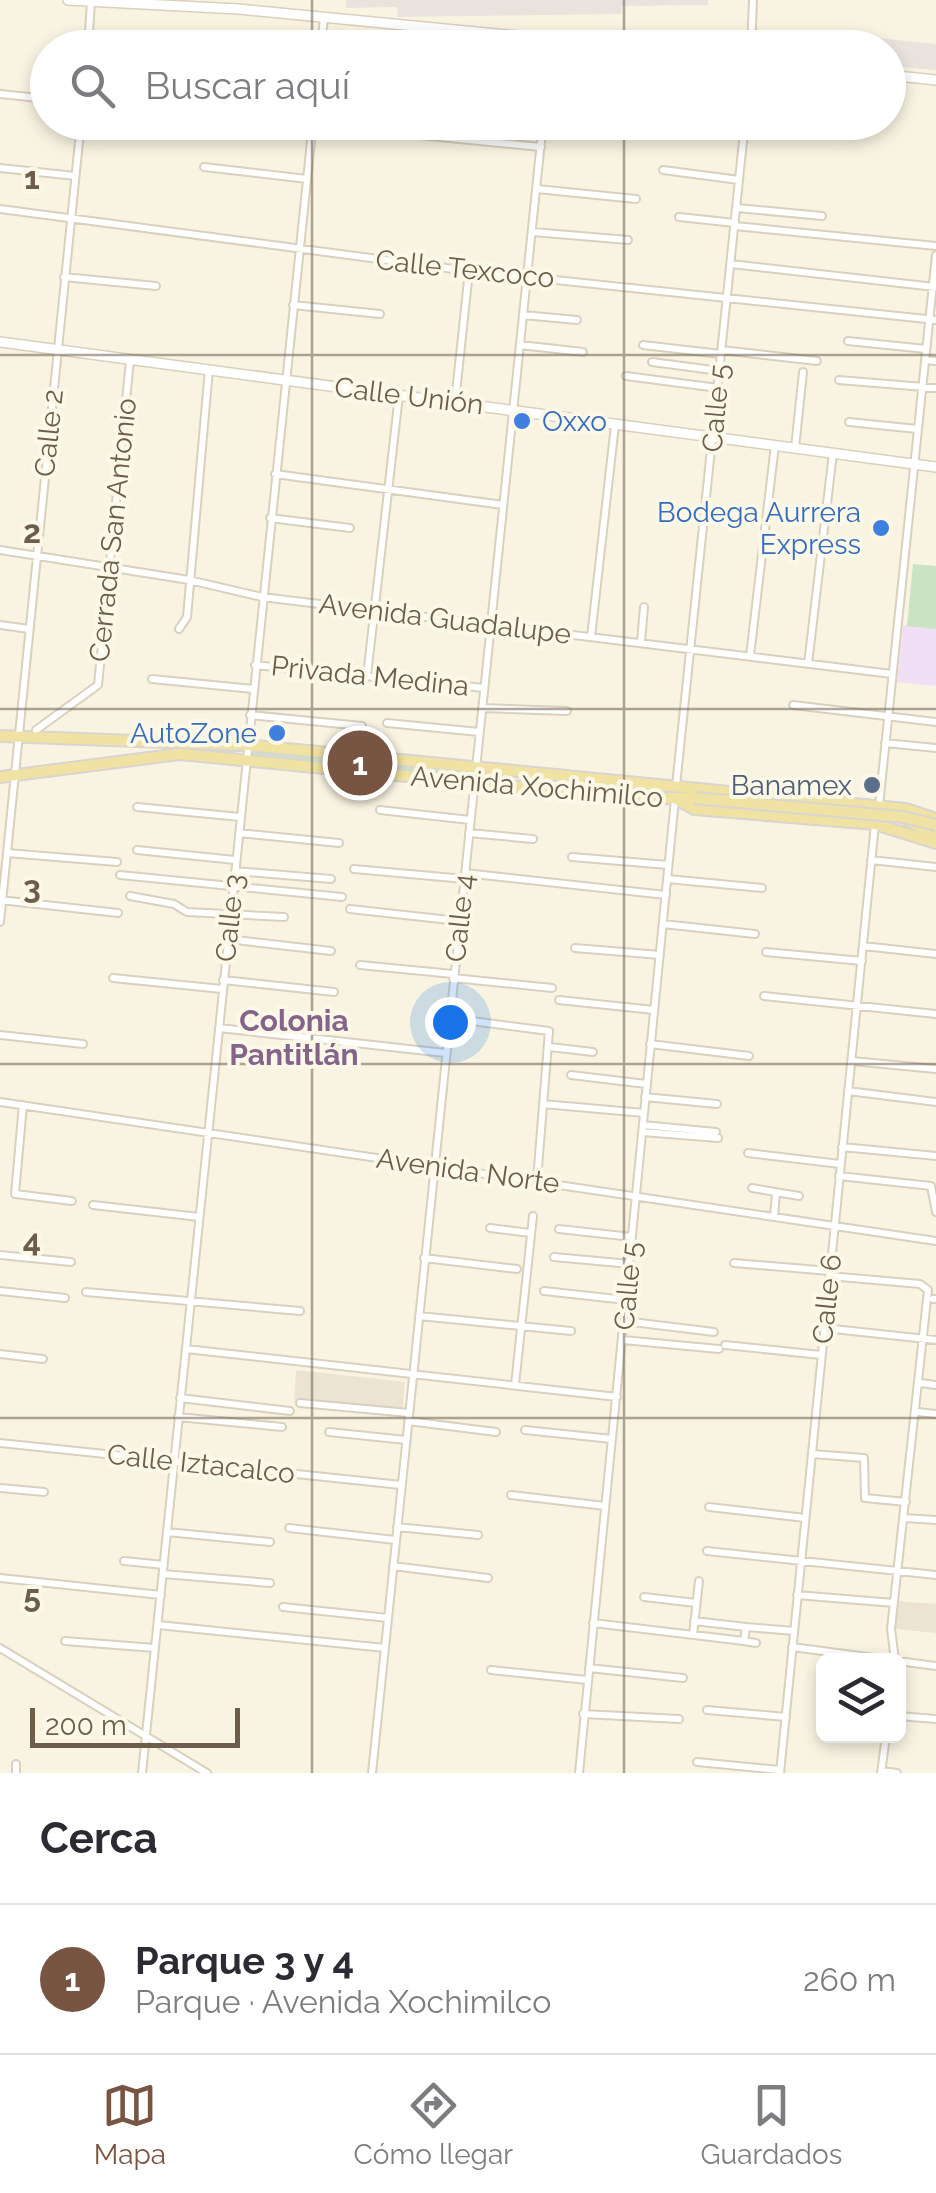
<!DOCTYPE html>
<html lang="es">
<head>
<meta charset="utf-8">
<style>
  :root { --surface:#fff; --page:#f7f7f7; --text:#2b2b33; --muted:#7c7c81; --line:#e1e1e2; --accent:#775542 }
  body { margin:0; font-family:Raleway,sans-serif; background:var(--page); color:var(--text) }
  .controls { position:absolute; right:30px; bottom:30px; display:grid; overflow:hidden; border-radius:15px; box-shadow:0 5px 15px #0003 }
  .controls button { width:90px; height:90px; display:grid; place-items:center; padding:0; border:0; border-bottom:2px solid var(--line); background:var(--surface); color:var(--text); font:50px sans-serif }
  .scale { position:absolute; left:30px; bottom:25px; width:210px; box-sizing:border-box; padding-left:10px; border:5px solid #6d5e4c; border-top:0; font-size:28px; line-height:35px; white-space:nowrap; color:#6d5e4c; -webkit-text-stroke:8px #fcf8e8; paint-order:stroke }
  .you { position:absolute; left:450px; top:1022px; width:35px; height:35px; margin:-25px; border:8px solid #fff; border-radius:50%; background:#1a73e8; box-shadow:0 0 0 15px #1a73e833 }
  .badge { display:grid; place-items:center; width:65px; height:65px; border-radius:50%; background:var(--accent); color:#fff; font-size:32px; font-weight:700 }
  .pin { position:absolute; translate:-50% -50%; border:5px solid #fff; box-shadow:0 2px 10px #0006 }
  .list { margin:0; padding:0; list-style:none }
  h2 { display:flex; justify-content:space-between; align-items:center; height:130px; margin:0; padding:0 40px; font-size:42px }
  h2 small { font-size:32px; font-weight:400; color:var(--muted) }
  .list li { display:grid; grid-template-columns:65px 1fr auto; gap:30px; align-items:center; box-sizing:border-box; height:150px; padding:0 40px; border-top:2px solid var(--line) }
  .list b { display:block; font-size:38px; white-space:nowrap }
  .list p { margin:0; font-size:32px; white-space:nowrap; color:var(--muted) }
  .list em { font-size:32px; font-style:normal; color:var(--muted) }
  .icon { flex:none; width:55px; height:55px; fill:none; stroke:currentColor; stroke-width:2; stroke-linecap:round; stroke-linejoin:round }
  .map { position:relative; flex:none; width:936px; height:1773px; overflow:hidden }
  .search { position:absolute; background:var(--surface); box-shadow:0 5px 15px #0003; left:30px; right:30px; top:30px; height:110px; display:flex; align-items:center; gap:25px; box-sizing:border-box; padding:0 35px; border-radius:55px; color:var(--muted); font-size:38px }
  .sheet { height:280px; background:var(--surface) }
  nav { display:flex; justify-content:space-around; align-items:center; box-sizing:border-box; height:140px; border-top:2px solid var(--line); background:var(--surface); font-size:28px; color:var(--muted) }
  nav a { display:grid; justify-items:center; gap:5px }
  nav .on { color:var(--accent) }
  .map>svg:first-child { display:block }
  .residential { fill:#ece4d0 }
  .industrial { fill:#e8e4dd }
  .education { fill:#f1dff5 }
  .green { fill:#cae4c3 }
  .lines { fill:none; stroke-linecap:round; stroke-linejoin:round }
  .minor-casing { stroke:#d9d0bd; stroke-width:10 }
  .tertiary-casing { stroke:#d9d0bd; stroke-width:12 }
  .primary-casing { stroke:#d9d5d0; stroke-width:14 }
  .minor { stroke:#fff; stroke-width:6 }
  .tertiary { stroke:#fff; stroke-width:9 }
  .primary { stroke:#f0e2a2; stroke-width:10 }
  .primary-bridge-casing { stroke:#d9d5d0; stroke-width:14; stroke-linecap:butt }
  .primary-bridge { stroke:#f0e2a2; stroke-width:10 }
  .grid { fill:none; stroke:#6d5e4c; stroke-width:2.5; stroke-opacity:0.55 }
  .shop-dot { fill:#3f7fe0; stroke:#fcf8e8; stroke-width:4 }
  .service-dot { fill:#5c6f8a; stroke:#fcf8e8; stroke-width:4 }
  .labels { text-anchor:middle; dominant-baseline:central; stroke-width:8; stroke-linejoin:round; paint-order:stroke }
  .street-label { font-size:28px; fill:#6d5e4c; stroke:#fcf8e8 }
  .shop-label { font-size:28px; fill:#366cbe; stroke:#fcf8e8; text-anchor:end }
  .service-label { font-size:28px; fill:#4e5e75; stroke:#fcf8e8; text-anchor:end }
  .neighbourhood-label { font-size:30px; font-weight:bold; fill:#84648a; stroke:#fcf8e8 }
  .grid-label { font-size:32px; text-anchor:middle; font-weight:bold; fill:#6d5e4c; stroke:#fcf8e8; stroke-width:8; stroke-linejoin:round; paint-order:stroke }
</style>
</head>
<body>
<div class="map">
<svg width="936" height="1773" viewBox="0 0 936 1773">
  <rect width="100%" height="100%" fill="#f9f4e2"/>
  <path class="residential" d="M296,1370l109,12 -3,31 -108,-11z
    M898,1601l38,3v29l-41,-4z"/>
  <path class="industrial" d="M346,0h362v5l-86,1 -1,8 -223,3 -1,-10 -51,1z
    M857,36l79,8v26l-47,-4 -1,-18 -32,-1z"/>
  <path class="education" d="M903,625l33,4v57l-39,-4z"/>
  <path class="green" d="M913,564l23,2v63l-29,-3z
    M252,748l215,22 -1,7 -215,-21z"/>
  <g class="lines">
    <g class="minor-casing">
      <path id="minor" d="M88,48l3,-47
        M321,48l3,-31
        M751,48l2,-48
        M0,94l48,5
        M286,122l255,25
        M711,122l33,4
        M204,167l103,12
        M0,168l75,8
        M663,170l76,10
        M537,189l99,10
        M737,208l85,8
        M0,209l469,62 467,49
        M679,217l56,6
        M735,226l201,20
        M533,232l95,8
        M731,264l204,23
        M64,277l92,9
        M293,305l87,9
        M523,315l54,5
        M848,341l78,8
        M520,345l63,7
        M643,345l78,9
        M722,350l95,11
        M925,360l11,1
        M652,362l68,9
        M626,376l92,12
        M839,380l97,8
        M455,402l14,-131
        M849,422l68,7
        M795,448l8,-76
        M275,474l228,31
        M270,518l80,10
        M0,550l189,30 73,17 630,77
        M0,625l29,4
        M179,629l8,-12 22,-248
        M591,637l24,-212
        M641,642l3,-35
        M750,656l25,-211
        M808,664l25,-211
        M255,665l229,23
        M367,676l32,-281
        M152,679l101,10
        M793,705l143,17
        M482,708l85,3
        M250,715l112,11
        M387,723l92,9
        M36,730l62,-45 32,-325
        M885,743l51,5
        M676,786l69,-664
        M879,806l57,-551
        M137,807l103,10
        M380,810l90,10
        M239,833l100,10
        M469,833l64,6
        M137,850l98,10
        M7,853l110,9
        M572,857l96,8
        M871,860l65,7
        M354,869l111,10
        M235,871l96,8
        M465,873l201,22
        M120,875l222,22
        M668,879l94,9
        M130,896l44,8 13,8 97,5
        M0,900l118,13
        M350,909l109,12
        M0,922l81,-800
        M663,924l92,10
        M227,939l104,12
        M863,946l73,8
        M575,948l85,7
        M766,952l96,9
        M360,965l93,9
        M113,978l109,11
        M453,978l99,10
        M223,980l111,12
        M764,996l172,18
        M559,1000l95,10
        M448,1018l101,13 -12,149
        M219,1028l226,25
        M0,1035l83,9
        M650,1044l99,12
        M550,1047l43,5
        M852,1061l84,8
        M571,1075l75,9
        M848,1091l88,11
        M645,1097l72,7
        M0,1102l936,139
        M543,1104l101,9
        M23,1105l-8,89 57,7
        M643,1125l73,7
        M642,1132l76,6
        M842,1147l94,9
        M748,1153l92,11
        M839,1176l92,10 5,26
        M752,1188l47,8
        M93,1205l106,12
        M774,1217l2,-24
        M490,1228l40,5
        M559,1229l73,8
        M0,1255l71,7
        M554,1257l76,7
        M424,1258l93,11
        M734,1263l96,8
        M829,1276l91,8 8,6 -37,339 4,31
        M0,1291l65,7
        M544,1291l82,9
        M86,1292l214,19
        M933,1299h3
        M419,1316l152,15
        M624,1321l90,11
        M824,1328l112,12
        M623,1340l96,9
        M725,1345l96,10
        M186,1349l431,48
        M0,1354l43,5
        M920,1383l16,2
        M515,1385l18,-169
        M180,1398l110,13
        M300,1403l109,10
        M918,1412l18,2
        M178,1417l104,10
        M408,1421l88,11
        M525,1430l87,9
        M329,1432l77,8
        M0,1443l401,42
        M812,1454l52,4 1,40 41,4
        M0,1488l44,4
        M511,1495l94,11
        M709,1507l96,11
        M904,1518l32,2
        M397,1527l81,8
        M289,1528l106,12
        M167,1532l103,10
        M707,1551l229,24
        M124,1561l40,4
        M393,1566l95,12
        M163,1574l107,9
        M0,1578l161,17
        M797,1595l97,8
        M644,1597l52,6
        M283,1607l105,11
        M694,1621l52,6
        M593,1623l151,18 2,-14 48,4
        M158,1625l227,23
        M693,1635l6,-54
        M65,1641l90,7
        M744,1641l12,2
        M792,1647l144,19
        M0,1648l207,125
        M589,1668l94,10
        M491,1670l96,10
        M707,1710l79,7
        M583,1714l96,5
        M898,1716l38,3
        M697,1762l83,8
        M881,1771l16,2
        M16,1773v-9
        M142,1773l171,-1651
        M372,1773l171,-1651
        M579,1773l96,-974
        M780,1773l95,-949
        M881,1773l5,-37"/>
    </g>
    <g class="tertiary-casing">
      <path id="tertiary" d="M68,0l170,9 404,39
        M888,75l48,5
        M0,342l936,125"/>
    </g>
    <g class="primary-casing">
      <path id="primary" d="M0,736l247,9 659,64 30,10
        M0,777l180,-23 453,44h61
        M676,799l18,10 181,15 61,19
        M907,820l29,15"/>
    </g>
    <use href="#minor" class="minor"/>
    <use href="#tertiary" class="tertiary"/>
    <use href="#primary" class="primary"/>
    <g class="primary-bridge-casing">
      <path id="primary-bridge" d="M694,798l209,19 33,8"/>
    </g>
    <use href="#primary-bridge" class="primary-bridge"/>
  </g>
  <path class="grid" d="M312,0v48M624,0v48M312,122v1651M624,122v1651M0,355h936M0,709h936M0,1064h936M0,1418h936"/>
  <g class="shop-dot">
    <circle cx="522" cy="421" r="10"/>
    <circle cx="881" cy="528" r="10"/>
    <circle cx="277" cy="733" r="10"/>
  </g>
  <circle class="service-dot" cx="872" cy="785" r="10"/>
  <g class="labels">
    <g class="street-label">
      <text transform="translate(465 269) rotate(6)">Calle Texcoco</text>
      <text transform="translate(409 396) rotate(7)">Calle Unión</text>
      <text transform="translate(716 408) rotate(-85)">Calle 5</text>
      <text transform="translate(49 433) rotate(-84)">Calle 2</text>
      <text transform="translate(113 530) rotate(-84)">Cerrada San Antonio</text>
      <text transform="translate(445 619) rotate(7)">Avenida Guadalupe</text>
      <text transform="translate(370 676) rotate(6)">Privada Medina</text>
      <text transform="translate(537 787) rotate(5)">Avenida Xochimilco</text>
      <text transform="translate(230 918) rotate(-84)">Calle 3</text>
      <text transform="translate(460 918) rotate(-84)">Calle 4</text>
      <text transform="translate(468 1171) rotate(8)">Avenida Norte</text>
      <text transform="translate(628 1286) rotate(-85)">Calle 5</text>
      <text transform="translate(827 1299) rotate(-84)">Calle 6</text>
      <text transform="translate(201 1464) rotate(6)">Calle Iztacalco</text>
    </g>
    <g class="shop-label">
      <text x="542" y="421" text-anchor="start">Oxxo</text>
      <text x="861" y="512">Bodega Aurrera<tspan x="861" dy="32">Express</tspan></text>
      <text x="257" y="733">AutoZone</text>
    </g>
    <g class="service-label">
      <text x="852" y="785">Banamex</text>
    </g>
    <g class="neighbourhood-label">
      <text x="294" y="1020">Colonia<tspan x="294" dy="34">Pantitlán</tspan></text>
    </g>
  </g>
  <g class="grid-label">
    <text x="32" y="189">1</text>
    <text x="32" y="543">2</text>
    <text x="32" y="898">3</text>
    <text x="32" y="1252">4</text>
    <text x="32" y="1607">5</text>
  </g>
</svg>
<div class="controls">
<button><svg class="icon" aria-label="layers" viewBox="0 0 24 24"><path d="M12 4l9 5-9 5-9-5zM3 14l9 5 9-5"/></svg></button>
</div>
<div class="scale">200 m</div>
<div class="you"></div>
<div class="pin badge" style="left:360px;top:763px">1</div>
<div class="search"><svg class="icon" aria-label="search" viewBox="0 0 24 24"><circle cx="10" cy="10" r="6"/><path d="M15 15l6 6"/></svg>Buscar aquí</div>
</div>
<section class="sheet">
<h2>Cerca<small></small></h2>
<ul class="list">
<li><span class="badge">1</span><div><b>Parque 3 y 4</b><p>Parque · Avenida Xochimilco</p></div><em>260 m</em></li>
</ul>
</section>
<nav>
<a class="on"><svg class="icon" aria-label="map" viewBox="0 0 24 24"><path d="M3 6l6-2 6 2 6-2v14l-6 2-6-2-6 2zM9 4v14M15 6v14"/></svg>Mapa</a>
<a><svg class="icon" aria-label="directions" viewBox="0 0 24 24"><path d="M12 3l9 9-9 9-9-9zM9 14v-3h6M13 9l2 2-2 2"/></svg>Cómo llegar</a>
<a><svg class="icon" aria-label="saved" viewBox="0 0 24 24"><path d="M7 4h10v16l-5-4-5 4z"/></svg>Guardados</a>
</nav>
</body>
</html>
